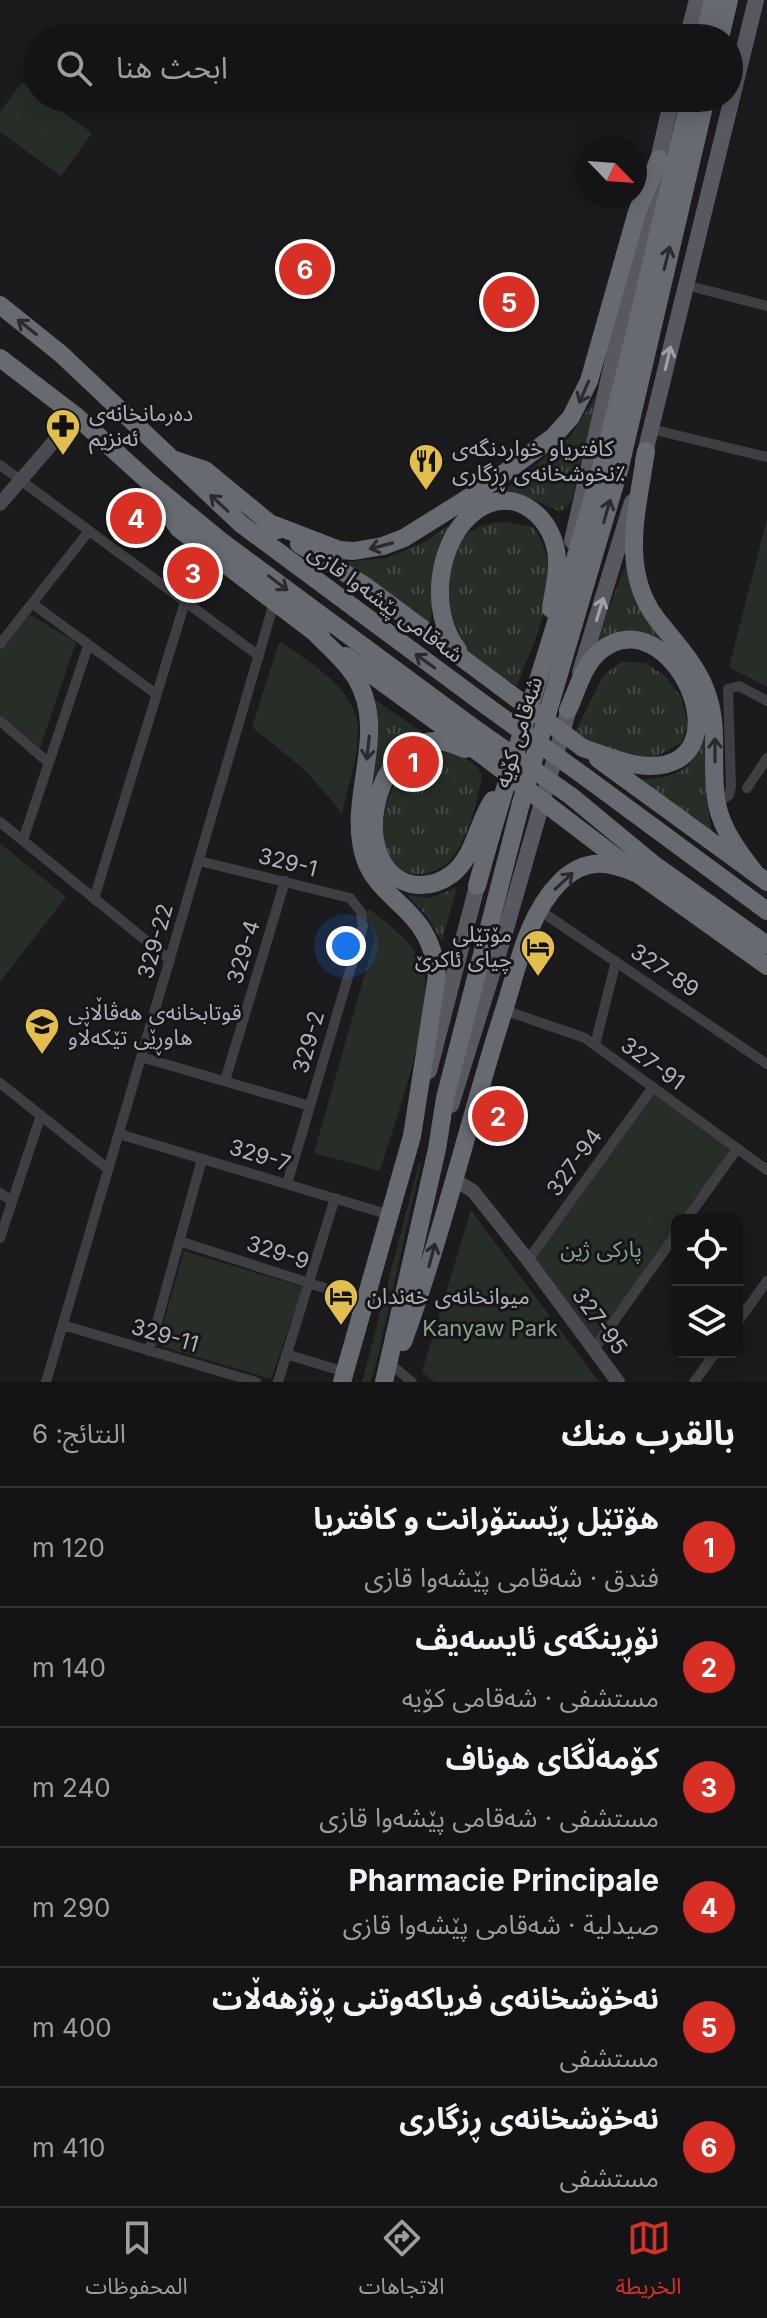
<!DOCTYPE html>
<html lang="ar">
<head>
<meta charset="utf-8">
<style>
  :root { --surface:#141416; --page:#212123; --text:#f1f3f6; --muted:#9d9ea1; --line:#333335; --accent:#d93025 }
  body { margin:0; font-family:Inter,"Noto Sans Arabic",sans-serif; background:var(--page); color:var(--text); direction:rtl }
  .controls { position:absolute; right:24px; bottom:24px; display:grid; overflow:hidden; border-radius:12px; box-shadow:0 4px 20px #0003 }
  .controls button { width:72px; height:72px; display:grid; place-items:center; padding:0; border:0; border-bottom:2px solid var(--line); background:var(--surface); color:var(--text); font:40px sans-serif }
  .compass { position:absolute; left:575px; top:136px; width:72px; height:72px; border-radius:50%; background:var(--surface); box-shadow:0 4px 20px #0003; rotate:115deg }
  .you { position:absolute; left:346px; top:946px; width:28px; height:28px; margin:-20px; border:6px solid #fff; border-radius:50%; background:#1a73e8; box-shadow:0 0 0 12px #1a73e833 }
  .badge { display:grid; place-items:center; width:52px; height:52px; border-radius:50%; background:var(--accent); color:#fff; font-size:26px; font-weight:700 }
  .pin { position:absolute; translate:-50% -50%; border:4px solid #fff; box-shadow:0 2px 8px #0006 }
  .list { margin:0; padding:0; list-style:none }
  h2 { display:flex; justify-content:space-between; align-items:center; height:104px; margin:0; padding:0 32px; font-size:34px }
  h2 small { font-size:26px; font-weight:400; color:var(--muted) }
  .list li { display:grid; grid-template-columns:52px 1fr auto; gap:24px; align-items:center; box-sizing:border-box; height:120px; padding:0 32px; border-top:2px solid var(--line) }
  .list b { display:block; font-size:30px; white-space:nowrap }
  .list p { margin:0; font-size:26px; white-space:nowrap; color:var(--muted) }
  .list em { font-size:26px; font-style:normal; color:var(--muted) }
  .icon { flex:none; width:44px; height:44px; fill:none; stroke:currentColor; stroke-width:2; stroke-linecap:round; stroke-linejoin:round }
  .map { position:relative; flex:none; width:767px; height:1382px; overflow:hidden; direction:ltr }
  .search { position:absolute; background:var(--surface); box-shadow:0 4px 20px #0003; left:24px; right:24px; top:24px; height:88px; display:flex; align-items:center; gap:20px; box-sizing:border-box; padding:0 28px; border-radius:44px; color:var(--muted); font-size:30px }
  .sheet { height:824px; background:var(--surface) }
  nav { display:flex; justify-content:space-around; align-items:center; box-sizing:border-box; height:112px; border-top:2px solid var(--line); background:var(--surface); font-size:22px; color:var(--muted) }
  nav a { display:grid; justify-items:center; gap:4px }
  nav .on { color:var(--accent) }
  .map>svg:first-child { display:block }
  .grass { fill:url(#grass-tufts) }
  .park { fill:#272e28 }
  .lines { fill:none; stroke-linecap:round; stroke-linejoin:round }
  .street { stroke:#3e3e43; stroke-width:10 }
  .secondary { stroke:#4a4b51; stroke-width:14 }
  .primary { stroke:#585960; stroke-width:16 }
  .highway { stroke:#686a72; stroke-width:18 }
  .highway-bridge { stroke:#686a72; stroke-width:18 }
  .oneway { stroke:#2a2b2e }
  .oneway2 { stroke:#9e9fa9 }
  .labels { text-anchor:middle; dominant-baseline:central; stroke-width:6; stroke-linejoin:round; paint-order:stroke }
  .poi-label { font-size:22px; fill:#afb1bb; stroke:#161618; text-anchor:start }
  .street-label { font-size:22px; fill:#afb1bb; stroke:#161618 }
  .park-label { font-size:22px; fill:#88a48c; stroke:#161618 }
</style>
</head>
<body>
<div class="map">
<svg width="767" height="1382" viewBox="0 0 767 1382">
  <defs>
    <pattern id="grass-tufts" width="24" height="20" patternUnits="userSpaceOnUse" patternTransform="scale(2)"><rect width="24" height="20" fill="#272e28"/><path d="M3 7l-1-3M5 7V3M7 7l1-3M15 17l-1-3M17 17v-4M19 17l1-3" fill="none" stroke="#444a45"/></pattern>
  </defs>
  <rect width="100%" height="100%" fill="#1b1b1d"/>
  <path class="grass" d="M598,393l-26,107 -7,9 -6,2 -29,-13 -36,1 76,-62z
    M459,518l-22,49 -7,57 -85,-62 41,-4 41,-17z
    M506,522l27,5c36,52 3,107 -16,159 -19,-13 -47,-27 -58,-47 -5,-10 -14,-30 -15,-41 -2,-22 9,-54 27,-67 11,-7 23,-8 35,-9z
    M626,564l3,15 34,59 -2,3c-28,-10 -39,-11 -66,3z
    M621,662l25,1 19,13 16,21 7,27 -6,18 -26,15h-20l-34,-7 -27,-18 28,-56z
    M373,699l55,37c-34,9 -37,18 -54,48l4,-48z
    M708,737l-2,57 6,41 -70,-55c36,-5 48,-6 61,-42z
    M430,751c18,-1 46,6 52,25 -5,26 -14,66 -33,85 -23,23 -59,15 -65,-19 -3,-15 0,-33 6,-48 7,-20 19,-37 40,-43z
    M457,887l-15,54 -16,-26 -19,-20 24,3z"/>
  <path class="park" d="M22,82l16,12v4h5l49,35 -31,43 -61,-44v-20z
    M767,519v168l-38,-20z
    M30,615l46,27 -36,106 -40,-33v-64z
    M279,643h3c30,21 78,48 76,91 0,25 -11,54 -16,79l-36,-42 -54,-44z
    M0,843l66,54 -66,85z
    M370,909c18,16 40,30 51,53 19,40 -28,164 -41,209l-66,-18 61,-215 -10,-25z
    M654,1092l79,57 -51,71h-5v8l-82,114 -61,-84z
    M419,1163h2l-44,197 -7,22h-8z
    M471,1210l128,172h-164l-13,-10z
    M184,1251l119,36 -32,92 -114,-34z"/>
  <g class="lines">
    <path class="street" d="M686,285l81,21
      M651,429l116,28
      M0,465l259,191
      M33,604l123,90
      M0,644l89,-113
      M0,721l49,42
      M747,788l20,-30
      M717,803l12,-8 2,-8 -3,-98 11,-3 28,15
      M0,822l170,138
      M23,840l65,-194
      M199,861l151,37 11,14 2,14 -76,258
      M94,899l91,-297
      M539,910l228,154
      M504,1010l81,28 182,132
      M595,1045l21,-84
      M141,1057l169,49
      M225,1081l60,-200
      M0,1083l108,86
      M119,1134l271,81
      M0,1193l12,8
      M686,1220l51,-71
      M0,1238l41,-123
      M179,1241l186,60
      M528,1260l125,-173
      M737,1323l30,-42
      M63,1325l193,57
      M594,1349l83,-116
      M149,1351l53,-192
      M286,1354l59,18
      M394,1367l18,15
      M46,1382l228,-779
      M278,1382l57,-184
      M694,1382l22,-30"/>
    <path class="secondary" d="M0,504l76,-88
      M453,1179l20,12 55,69 90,122"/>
    <path class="primary" d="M687,38l10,-38
      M643,461l113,-461
      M572,541l100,-443
      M580,672l52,-170
      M429,1071l48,-185
      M451,1105l52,-166 69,-241"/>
    <path class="highway" d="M704,38l9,-38
      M720,38l9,-38
      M0,305l61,49 180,170 247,183
      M0,358l76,58 72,65 73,60 253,187
      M646,451c-8,56 -27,118 10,167 20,26 44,49 53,82 10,34 1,69 8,104 5,26 22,48 38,69
      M175,460l30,10 73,60
      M155,494l23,34 144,110
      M269,523l70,27 15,1 29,-5 21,-8 80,-50 69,-51 18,-20 18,-36 48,-169 22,-53
      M299,544l65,41 137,102
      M315,633c14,14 31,28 41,45 34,57 -11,121 9,181 9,27 33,40 50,61 14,16 20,35 22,56l-25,160 -70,246
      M458,650c-30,-37 -22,-111 19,-140 38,-27 79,9 80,50 1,16 -4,33 -6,49
      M346,656l143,104
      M568,710c9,-19 15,-45 32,-59 71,-57 150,117 48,115 -22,-1 -44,-11 -65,-18
      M465,749c-10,-4 -19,-8 -30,-8 -62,2 -88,126 -24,143 15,3 29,-1 41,-10 23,-18 25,-51 41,-74
      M598,759l169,123
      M584,776l183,135
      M571,796l81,67 115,82
      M558,813l80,61 129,92
      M477,886c37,-138 85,-273 122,-411 34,-125 61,-252 91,-377
      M403,1342c40,-109 66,-223 101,-332 14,-43 23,-95 56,-128 25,-25 49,-21 78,-8
      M384,1382l53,-233 8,-51 76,-295 99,-336 86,-369"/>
    <path class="highway-bridge" d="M501,687l82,61
      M488,707l96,69
      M474,728l97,68
      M489,760l69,53"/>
  </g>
  <defs><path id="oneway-shaft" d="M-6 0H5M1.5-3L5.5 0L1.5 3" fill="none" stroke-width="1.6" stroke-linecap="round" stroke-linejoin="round" transform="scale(2)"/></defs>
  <g class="oneway">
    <use href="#oneway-shaft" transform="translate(667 258) rotate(-76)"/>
    <use href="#oneway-shaft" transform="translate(27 327) rotate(-142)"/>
    <use href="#oneway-shaft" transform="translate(584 392) rotate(113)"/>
    <use href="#oneway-shaft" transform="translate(219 503) rotate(-137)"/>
    <use href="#oneway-shaft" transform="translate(607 511) rotate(-74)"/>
    <use href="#oneway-shaft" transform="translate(381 546) rotate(165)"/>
    <use href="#oneway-shaft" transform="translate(278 583) rotate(37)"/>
    <use href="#oneway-shaft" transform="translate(425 661) rotate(-144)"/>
    <use href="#oneway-shaft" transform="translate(368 748) rotate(96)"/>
    <use href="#oneway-shaft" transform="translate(715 750) rotate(-90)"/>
    <use href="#oneway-shaft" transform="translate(564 881) rotate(-43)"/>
    <use href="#oneway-shaft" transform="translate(432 1255) rotate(-75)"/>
  </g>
  <g class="oneway2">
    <use href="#oneway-shaft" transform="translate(668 358) rotate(-77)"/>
    <use href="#oneway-shaft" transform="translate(600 609) rotate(-73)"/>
  </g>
  <defs>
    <g id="pharmacy-pin" transform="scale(1.8)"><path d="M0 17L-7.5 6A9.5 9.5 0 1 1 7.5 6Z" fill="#e2be4d" stroke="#161618"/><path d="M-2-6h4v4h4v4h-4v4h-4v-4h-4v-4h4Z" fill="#111"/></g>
    <g id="restaurant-pin" transform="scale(1.8)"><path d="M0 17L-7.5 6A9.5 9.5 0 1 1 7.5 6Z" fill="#e2be4d" stroke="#161618"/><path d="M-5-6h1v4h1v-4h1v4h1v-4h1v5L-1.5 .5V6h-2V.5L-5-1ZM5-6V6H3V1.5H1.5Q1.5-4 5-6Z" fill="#111"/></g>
    <g id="hotel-pin" transform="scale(1.8)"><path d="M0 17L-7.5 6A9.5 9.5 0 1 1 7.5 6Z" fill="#e2be4d" stroke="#161618"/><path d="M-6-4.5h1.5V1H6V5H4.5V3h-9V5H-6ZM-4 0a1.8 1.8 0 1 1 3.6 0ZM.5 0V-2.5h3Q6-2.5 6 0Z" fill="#111"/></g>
    <g id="school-pin" transform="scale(1.8)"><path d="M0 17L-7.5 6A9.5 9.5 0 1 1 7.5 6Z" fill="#e2be4d" stroke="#161618"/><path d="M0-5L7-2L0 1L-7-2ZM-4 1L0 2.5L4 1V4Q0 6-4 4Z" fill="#111"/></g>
  </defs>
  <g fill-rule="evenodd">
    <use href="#pharmacy-pin" x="63" y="426"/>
    <use href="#restaurant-pin" x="426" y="461"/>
    <use href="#hotel-pin" x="538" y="947"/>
    <use href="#school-pin" x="42" y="1025"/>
    <use href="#hotel-pin" x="341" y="1296"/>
  </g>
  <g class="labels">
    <g class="poi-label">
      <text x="89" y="413">دەرمانخانەی<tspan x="89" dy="25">ئەنزیم</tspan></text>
      <text x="452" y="448">كافتریاو خواردنگەی<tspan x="452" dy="25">نخوشخانەی ڕزگاری٪</tspan></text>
      <text x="512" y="934" text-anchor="end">مۆتێلی<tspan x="512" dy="25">چیای ئاکرێ</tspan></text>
      <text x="68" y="1012">قوتابخانەی هەڤاڵانی<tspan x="68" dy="25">هاوڕێی تێکەڵاو</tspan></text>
      <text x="367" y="1296">میوانخانەی خەندان</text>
    </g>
    <g class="street-label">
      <text transform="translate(386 603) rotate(36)">شەقامی پێشەوا قازی</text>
      <text transform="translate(518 732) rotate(-73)">شەقامی کۆیە</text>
      <text transform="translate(288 862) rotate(14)">329-1</text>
      <text transform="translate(155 941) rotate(-74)">329-22</text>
      <text transform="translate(243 952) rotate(-73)">329-4</text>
      <text transform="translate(665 970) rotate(34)">327-89</text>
      <text transform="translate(308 1042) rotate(-74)">329-2</text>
      <text transform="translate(653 1063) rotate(36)">327-91</text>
      <text transform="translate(260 1155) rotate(17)">329-7</text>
      <text transform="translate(574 1162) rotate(-54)">327-94</text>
      <text transform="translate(278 1252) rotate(18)">329-9</text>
      <text transform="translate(600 1321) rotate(54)">327-95</text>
      <text transform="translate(165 1335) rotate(16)">329-11</text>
    </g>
    <g class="park-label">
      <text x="601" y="1249">پارکی ژین</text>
      <text x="490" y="1328">Kanyaw Park</text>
    </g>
  </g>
</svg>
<div class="controls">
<button><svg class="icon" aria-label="locate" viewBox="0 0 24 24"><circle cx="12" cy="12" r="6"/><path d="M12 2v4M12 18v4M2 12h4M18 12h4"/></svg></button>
<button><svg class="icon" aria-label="layers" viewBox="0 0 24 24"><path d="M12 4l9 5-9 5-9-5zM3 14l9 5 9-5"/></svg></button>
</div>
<svg class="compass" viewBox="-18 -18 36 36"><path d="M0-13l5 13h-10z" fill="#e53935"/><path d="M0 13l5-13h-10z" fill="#9d9ea1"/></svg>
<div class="you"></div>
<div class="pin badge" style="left:413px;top:762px">1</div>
<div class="pin badge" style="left:498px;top:1116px">2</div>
<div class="pin badge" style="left:193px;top:573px">3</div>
<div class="pin badge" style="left:136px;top:518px">4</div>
<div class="pin badge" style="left:509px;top:302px">5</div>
<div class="pin badge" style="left:305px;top:269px">6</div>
<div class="search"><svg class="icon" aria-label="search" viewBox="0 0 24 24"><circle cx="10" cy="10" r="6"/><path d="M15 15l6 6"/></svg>ابحث هنا</div>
</div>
<section class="sheet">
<h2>بالقرب منك<small>النتائج: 6</small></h2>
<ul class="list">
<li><span class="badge">1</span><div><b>هۆتێل ڕێستۆرانت و کافتریا</b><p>فندق · شەقامی پێشەوا قازی</p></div><em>120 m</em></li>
<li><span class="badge">2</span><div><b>نۆڕینگەی ئایسەیڤ</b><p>مستشفى · شەقامی کۆیە</p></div><em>140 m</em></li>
<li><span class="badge">3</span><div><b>کۆمەڵگای هوناف</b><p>مستشفى · شەقامی پێشەوا قازی</p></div><em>240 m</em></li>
<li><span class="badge">4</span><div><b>Pharmacie Principale</b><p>صيدلية · شەقامی پێشەوا قازی</p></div><em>290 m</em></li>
<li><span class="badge">5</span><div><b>نەخۆشخانەی فریاکەوتنی ڕۆژهەڵات</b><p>مستشفى</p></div><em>400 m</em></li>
<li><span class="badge">6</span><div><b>نەخۆشخانەی ڕزگاری</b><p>مستشفى</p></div><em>410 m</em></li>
</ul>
</section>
<nav>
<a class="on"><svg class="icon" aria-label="map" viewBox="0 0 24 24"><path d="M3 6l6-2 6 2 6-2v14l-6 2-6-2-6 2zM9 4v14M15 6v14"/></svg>الخريطة</a>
<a><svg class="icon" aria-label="directions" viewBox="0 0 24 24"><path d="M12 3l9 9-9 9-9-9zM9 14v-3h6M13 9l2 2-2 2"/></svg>الاتجاهات</a>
<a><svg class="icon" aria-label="saved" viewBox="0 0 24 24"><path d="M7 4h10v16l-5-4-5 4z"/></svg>المحفوظات</a>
</nav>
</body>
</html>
